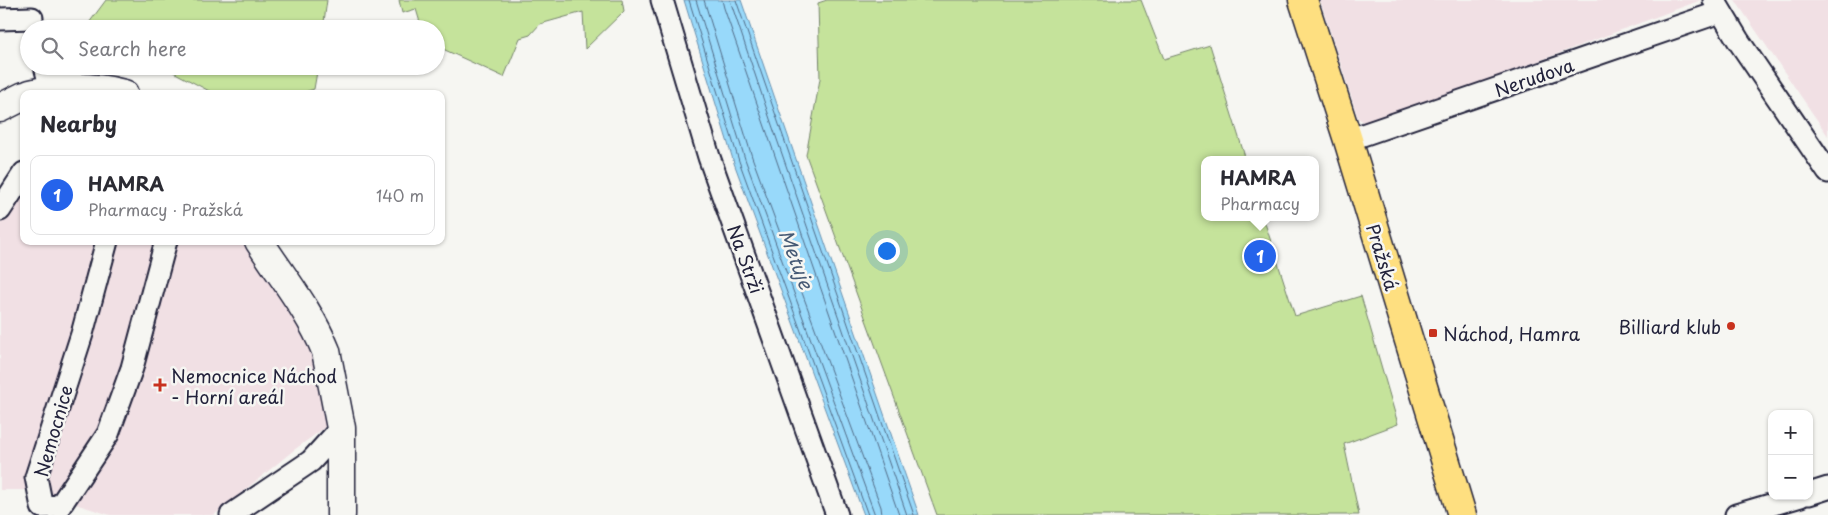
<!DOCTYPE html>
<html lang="en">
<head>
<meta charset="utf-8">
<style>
  :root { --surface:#fff; --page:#f7f7f7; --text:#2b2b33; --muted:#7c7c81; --line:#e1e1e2; --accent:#2563eb }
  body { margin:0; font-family:"Playpen Sans",sans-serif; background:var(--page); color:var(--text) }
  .controls { position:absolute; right:15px; bottom:15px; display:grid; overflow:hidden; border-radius:10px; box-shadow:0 1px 4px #0004 }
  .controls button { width:45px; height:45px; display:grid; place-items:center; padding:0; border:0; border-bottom:1px solid var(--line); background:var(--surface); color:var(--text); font:25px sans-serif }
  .you { position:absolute; left:886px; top:250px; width:18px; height:18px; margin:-12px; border:4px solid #fff; border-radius:50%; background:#1a73e8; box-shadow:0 0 0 8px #1a73e833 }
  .badge { display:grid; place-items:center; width:32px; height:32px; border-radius:50%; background:var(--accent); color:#fff; font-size:16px; font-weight:700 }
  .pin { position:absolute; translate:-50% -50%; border:2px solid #fff; box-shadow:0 1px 5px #0006 }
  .popup { position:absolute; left:1201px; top:156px; width:118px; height:65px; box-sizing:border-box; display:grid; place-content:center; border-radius:10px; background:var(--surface); filter:drop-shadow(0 1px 4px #0005); font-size:16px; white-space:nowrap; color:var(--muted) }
  .popup b { font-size:19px; color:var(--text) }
  .popup::after { content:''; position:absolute; left:50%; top:100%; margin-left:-10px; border:10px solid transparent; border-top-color:var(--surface) }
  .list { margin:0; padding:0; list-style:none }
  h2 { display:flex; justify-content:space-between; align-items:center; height:65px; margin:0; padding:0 20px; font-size:21px }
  h2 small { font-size:16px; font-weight:400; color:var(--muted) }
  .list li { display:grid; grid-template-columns:32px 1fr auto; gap:15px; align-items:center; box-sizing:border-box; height:80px; margin:0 10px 10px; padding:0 10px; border:1px solid var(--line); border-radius:10px }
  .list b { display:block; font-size:19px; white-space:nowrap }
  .list p { margin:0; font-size:16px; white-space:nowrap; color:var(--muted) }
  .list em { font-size:16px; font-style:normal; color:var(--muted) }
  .icon { flex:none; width:28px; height:28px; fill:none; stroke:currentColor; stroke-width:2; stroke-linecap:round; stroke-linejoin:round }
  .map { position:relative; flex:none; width:1828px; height:515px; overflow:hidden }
  .search { position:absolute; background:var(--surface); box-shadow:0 1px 4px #0004; left:20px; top:20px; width:425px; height:55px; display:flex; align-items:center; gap:12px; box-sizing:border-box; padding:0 18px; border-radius:28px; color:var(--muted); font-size:19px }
  .panel { position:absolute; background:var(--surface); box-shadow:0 1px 4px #0004; left:20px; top:90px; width:425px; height:155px; border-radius:10px }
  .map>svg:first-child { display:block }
  .built { fill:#f1e0e4 }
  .green { fill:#c5e39b; stroke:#74826b }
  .water { fill:#98d9fa; stroke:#6990ae }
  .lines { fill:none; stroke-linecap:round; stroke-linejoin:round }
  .shore { stroke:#516b87; stroke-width:1 }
  .street-casing { stroke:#22223b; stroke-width:25 }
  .secondary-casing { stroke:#22223b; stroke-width:31 }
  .primary-casing { stroke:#22223b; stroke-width:31 }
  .street { stroke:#f6f6f2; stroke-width:21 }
  .secondary { stroke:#f6f6f2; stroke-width:28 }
  .primary { stroke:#fedf80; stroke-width:28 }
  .poi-dot { fill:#c8321e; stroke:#f6f6f2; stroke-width:2 }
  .labels { text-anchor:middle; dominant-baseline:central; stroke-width:5; stroke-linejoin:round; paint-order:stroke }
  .street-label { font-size:18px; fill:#22223b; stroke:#f6f6f2 }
  .poi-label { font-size:18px; fill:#22223b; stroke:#f6f6f2; text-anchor:start }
  .water-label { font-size:19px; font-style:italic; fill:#455974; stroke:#f6f6f2 }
</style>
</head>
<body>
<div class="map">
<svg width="1828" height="515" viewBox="0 0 1828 515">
  <rect width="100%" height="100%" fill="#f6f6f2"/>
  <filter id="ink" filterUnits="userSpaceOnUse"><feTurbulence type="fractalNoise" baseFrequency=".02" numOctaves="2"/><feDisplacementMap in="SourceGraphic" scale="10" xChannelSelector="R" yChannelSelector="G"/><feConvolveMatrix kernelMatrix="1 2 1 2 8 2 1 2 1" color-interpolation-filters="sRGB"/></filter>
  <g filter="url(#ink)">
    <path class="built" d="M1320,0h381l-333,125 -10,-7z
      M1735,0h93v136z
      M24,191v50h224l63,105 17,79 -34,25 -80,65h-104l-79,-25h-31v-266z"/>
    <path class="green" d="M106,0h221l-4,29h-232l-5,-2z
      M399,0h223l2,11 -39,38 -2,-37 -43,12 -10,11 -10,3 -16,39 -59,-27 -9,-7v-14h-14l-6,-20 -14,4z
      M827,0h314l23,59 46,-14 36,115h-41v57h58l32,99 66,-20 37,128 -54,20 15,71h-422l-131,-360 14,-76 -2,-76z
      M162,66h156l-4,23 -16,5h-83z"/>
    <path class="water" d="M684,0h57l178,515h-55l-130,-352z"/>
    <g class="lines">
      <path class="shore" d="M689,0l50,161 129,354
        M696,0l49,159 130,356
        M704,0l48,157 129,350 1,8
        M722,0l2,8 175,507
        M730,0l42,125 135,390
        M736,0l178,515"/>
      <g class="street-casing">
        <path id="street" d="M662,0l47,157 128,358
          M1714,0l24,40 90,132
          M0,19l32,-1
          M45,66l7,28
          M1348,140l372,-128
          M0,210l24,-37
          M107,241l-25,93 -46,143 6,30 18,-1 48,-72 24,-66 34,-127
          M1809,494l19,-6
          M231,515l80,-54 30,-33
          M1736,515l65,-19"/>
      </g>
      <g class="secondary-casing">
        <path id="secondary" d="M30,94c31,-8 64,-8 94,0
          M0,108l24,-12
          M259,241c23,36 51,70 67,110l15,77v87"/>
      </g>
      <g class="primary-casing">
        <path id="primary" d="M1303,0l45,140 114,375"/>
      </g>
      <use href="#street" class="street"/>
      <use href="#secondary" class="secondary"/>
      <use href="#primary" class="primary"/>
    </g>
  </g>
  <g class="poi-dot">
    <circle cx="1731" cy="326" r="5"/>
    <rect x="1428" y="328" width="10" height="10" rx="2.5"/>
    <path d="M157.5 377.5h5v5h5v5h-5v5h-5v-5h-5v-5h5z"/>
  </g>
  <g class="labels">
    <g class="street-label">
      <text transform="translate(1534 77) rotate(-19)">Nerudova</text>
      <text transform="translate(1383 257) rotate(73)">Pražská</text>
      <text transform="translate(746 259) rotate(70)">Na Strži</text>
      <text transform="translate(53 431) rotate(-74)">Nemocnice</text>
    </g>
    <g class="poi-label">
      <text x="1721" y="326" text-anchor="end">Billiard klub</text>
      <text x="1443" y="333">Náchod, Hamra</text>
      <text x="171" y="375">Nemocnice Náchod<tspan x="171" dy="21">- Horní areál</tspan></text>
    </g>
    <g class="water-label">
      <text transform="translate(797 259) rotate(69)">Metuje</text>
    </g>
  </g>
</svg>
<div class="controls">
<button>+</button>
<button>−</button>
</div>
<div class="you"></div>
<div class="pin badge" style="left:1260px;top:256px">1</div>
<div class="popup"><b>HAMRA</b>Pharmacy</div>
<div class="search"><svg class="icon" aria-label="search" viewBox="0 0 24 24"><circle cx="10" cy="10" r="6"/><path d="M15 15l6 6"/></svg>Search here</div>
<section class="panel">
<h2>Nearby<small></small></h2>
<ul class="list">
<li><span class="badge">1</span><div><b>HAMRA</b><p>Pharmacy · Pražská</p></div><em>140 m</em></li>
</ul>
</section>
</div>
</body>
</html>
